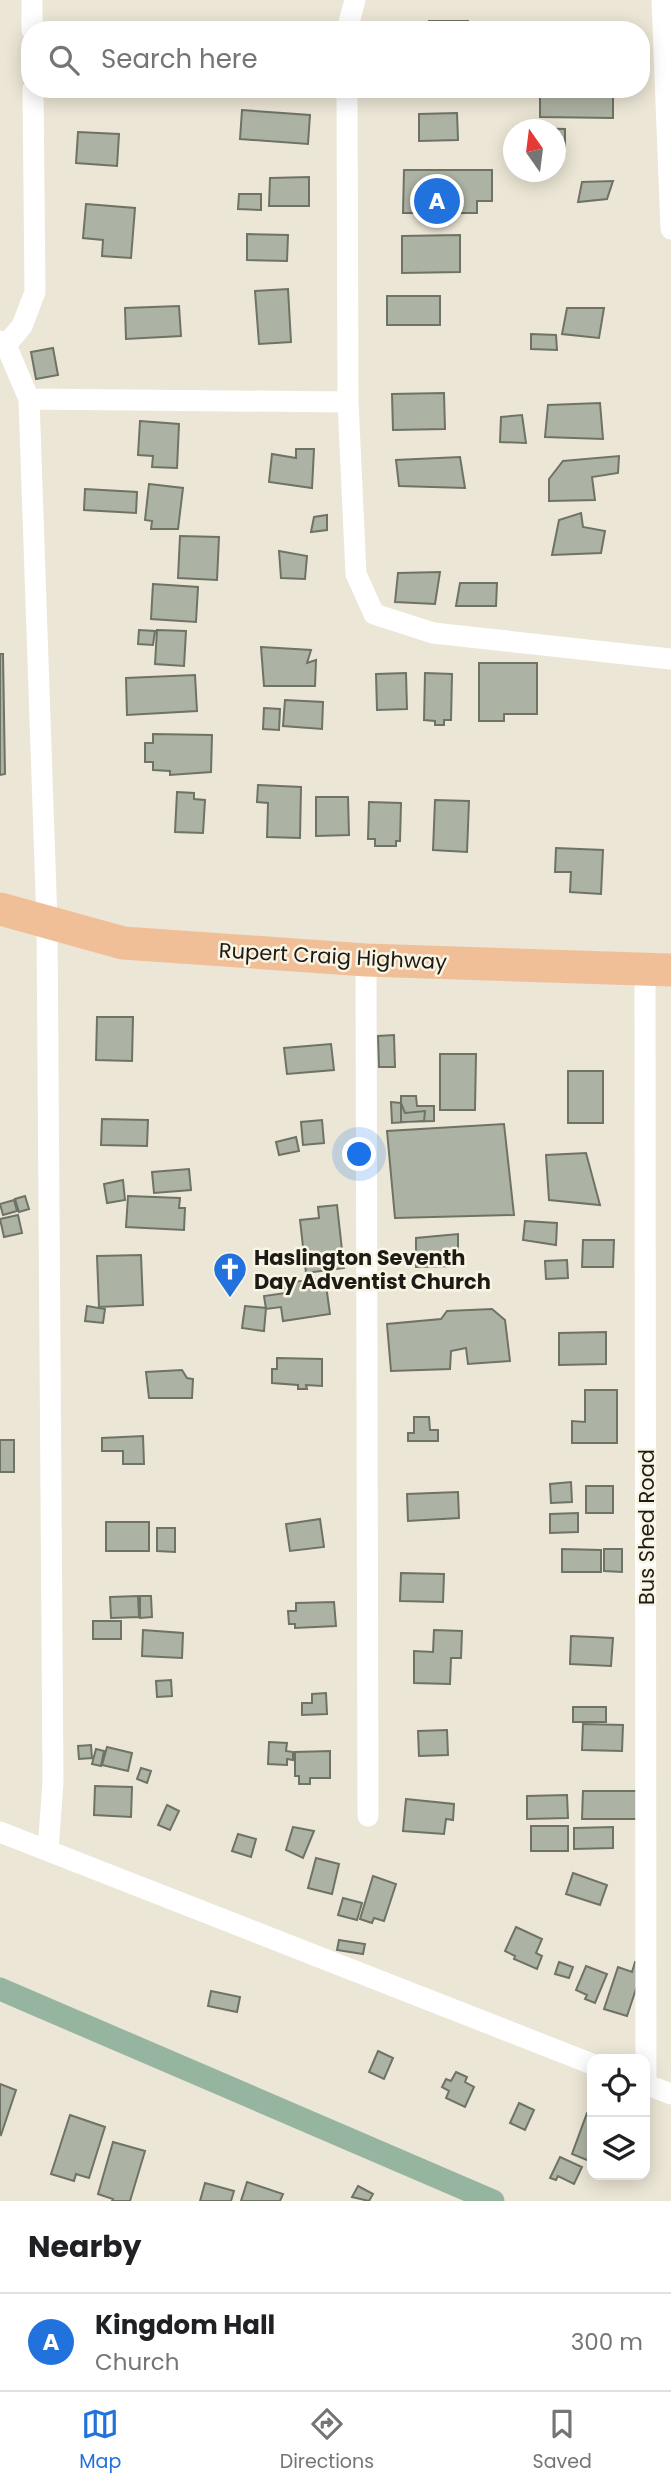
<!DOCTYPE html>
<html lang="en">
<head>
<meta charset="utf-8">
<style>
  :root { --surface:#fff; --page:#f6f6f6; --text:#202124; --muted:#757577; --line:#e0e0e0; --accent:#2272dd }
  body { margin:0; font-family:Poppins,sans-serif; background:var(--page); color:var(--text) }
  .controls { position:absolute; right:21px; bottom:21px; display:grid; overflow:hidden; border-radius:14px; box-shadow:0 4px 18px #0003 }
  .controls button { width:63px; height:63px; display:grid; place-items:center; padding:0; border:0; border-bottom:2px solid var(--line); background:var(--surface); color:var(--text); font:35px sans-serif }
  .compass { position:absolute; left:503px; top:119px; width:63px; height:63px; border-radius:50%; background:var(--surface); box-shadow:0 4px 18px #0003; rotate:346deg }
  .you { position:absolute; left:360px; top:1155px; width:24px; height:24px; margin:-18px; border:5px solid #fff; border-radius:50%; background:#1a73e8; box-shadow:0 0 0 10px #1a73e833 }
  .badge { display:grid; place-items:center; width:46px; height:46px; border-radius:50%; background:var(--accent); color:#fff; font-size:23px; font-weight:700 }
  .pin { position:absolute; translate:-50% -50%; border:4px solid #fff; box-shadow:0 2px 7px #0006 }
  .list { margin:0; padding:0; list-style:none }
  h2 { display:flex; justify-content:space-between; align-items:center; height:91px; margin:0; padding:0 28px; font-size:30px }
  h2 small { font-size:23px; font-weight:400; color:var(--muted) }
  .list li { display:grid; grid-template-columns:46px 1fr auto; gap:21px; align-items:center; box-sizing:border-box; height:98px; padding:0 28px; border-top:2px solid var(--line) }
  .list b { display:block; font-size:26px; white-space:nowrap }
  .list p { margin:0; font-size:23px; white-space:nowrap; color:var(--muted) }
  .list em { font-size:23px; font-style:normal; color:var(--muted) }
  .icon { flex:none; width:38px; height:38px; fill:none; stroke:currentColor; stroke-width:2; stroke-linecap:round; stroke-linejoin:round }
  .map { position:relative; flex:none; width:671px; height:2201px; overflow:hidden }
  .search { position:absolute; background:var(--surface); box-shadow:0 4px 18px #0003; left:21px; right:21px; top:21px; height:77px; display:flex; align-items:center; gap:18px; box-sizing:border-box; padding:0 24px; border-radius:28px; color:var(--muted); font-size:26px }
  .sheet { height:189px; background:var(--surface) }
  nav { display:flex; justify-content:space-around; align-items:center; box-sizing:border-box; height:98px; border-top:2px solid var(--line); background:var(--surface); font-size:19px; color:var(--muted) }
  nav a { display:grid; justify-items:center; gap:4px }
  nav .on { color:var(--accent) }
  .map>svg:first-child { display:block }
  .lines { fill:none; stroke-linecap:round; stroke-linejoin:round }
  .canal { stroke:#95b5a1; stroke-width:23 }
  .building { fill:#adb3a4; stroke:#6e7365; stroke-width:2 }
  .minor { stroke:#fff; stroke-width:21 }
  .primary { stroke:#f0bf98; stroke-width:33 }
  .labels { text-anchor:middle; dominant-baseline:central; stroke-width:5; stroke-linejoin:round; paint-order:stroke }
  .street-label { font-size:21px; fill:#1d1b15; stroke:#f9f4e3 }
  .poi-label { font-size:21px; font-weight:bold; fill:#1d1b15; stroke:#f9f4e3; text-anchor:start }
</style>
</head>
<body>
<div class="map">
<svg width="671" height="2201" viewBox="0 0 671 2201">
  <rect width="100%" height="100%" fill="#ece6d6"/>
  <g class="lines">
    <path class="canal" d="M0,1989l493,212"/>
  </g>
  <path class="building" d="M429,21h39v9h-39z
    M272,22l43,2v6h-44z
    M540,89l73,1v28l-73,-1z
    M242,110l68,5 -2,29 -68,-5z
    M457,113l1,27 -39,1v-27z
    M521,128l44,1v25h-9v-24z
    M78,132l41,2 -2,32 -41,-3z
    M404,170h88v31h-15v12h-74z
    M309,177v29h-40l1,-28z
    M613,181l-6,18 -29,3 4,-20z
    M239,194h22v16l-23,-1z
    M86,204l49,4 -4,50 -29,-2 1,-16 -20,-2z
    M247,234l41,1 -1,26 -40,-1z
    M460,235v37l-58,1v-37z
    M288,289l3,53 -32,2 -4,-53z
    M387,296h53v29h-53z
    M179,306l2,30 -55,3 -1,-31z
    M567,308h37l-5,30 -37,-4z
    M531,334l25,1 1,15 -26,-1z
    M53,348l5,27 -22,4 -5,-27z
    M444,393l1,36 -52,1 -1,-36z
    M600,403l3,36 -58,-2 3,-32z
    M522,415l4,28 -26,-1 1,-25z
    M140,421l39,3 -2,44 -25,-1 1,-11 -15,-1z
    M296,449h18l-2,39 -43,-6 3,-28 24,4z
    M619,456l-1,17 -26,4 3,23 -46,1v-22l14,-18z
    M460,457l5,31 -66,-2 -3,-26z
    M149,484l34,4 -5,41h-27l1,-8 -7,-1z
    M85,489l52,3 -1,21 -52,-3z
    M581,513l2,14 22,4 -4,22 -49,2 7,-35z
    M327,515v15l-16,2 3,-15z
    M180,536l39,1 -2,43 -39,-2z
    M279,551l28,5 -2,23 -24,-1z
    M440,572l-5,32 -40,-2 3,-29z
    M460,583h37l-1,23h-40z
    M153,584l45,3 -2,35 -45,-3z
    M139,630l16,1 -2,14 -15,-1z
    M157,630l29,1 -2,35 -29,-2z
    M261,647l50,3 -4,13 9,-3 -1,26h-51z
    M0,654h3l2,120 -5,1z
    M479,663h58v51h-33v7h-25z
    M406,673l1,36 -30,1 -1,-36z
    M425,673l27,1 -1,46h-7v5h-9v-4l-11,-1z
    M195,675l2,36 -70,4 -1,-37z
    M285,700l38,2 -1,27 -39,-3z
    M264,708l16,1 -1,21 -16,-1z
    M153,734l59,1 -1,37 -41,3v-4l-17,-1v-8h-8v-19h8z
    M258,785l43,2 -1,51 -33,-1 1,-34 -11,-1z
    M177,792l17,1v6l11,1 -2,33 -28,-1z
    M316,797h32l1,38 -33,1z
    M435,800l34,1 -2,51 -34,-2z
    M369,802l32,1 -1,38h-4v5h-21v-7h-7z
    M556,848l47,2 -2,44 -31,-2 1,-20h-16z
    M97,1017h36l-1,44 -36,-1z
    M394,1035l1,32h-16l-1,-31z
    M331,1044l3,26 -47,4 -3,-26z
    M440,1054h36l-1,56h-35z
    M568,1071h35v52h-35z
    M401,1096h15l1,10h17v15l-33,1z
    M391,1102l10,1 4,10 20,-2 -1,10 -32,2z
    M102,1119l46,1 -1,26 -46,-1z
    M322,1120l2,23 -21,2 -2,-23z
    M504,1124l10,91 -119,3 -8,-87z
    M296,1137l3,14 -20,4 -3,-13z
    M586,1153l14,52 -51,-5 -3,-45z
    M189,1169l2,21 -37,3 -2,-21z
    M123,1180l2,20 -18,3 -3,-19z
    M25,1196l4,13 -10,3 -4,-13z
    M128,1196l52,2 -1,10h6l-1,22 -58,-3z
    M14,1200l3,11 -14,4 -3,-11z
    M337,1205l7,63 -38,5 -6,-53 19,-2 -1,-11z
    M18,1215l4,18 -18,4 -4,-18z
    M525,1221l32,2 -1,22 -33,-5z
    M458,1234v32l-42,1v-29z
    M583,1240h31l-1,27h-31z
    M141,1255l2,50 -44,2 -2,-51z
    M567,1260l1,18 -22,1 -1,-18z
    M325,1278l5,36 -47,7 -2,-14 -15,2 -2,-13 22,-3 -2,-10z
    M87,1306l18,3 -2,14 -18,-2z
    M245,1306l21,2 -2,23 -22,-3z
    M492,1309l13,11 5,41 -42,3 -2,-16 -15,3 -1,18 -59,2 -4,-47 54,-5 6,-8z
    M606,1332v32l-47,1v-32z
    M277,1358l45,1v27l-16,-1 1,4h-9v-4l-26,-2v-14h5z
    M182,1370l5,8 6,1 -1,19h-43l-3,-26z
    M585,1390h32v53h-45v-22l13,1z
    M414,1417h15l1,13h8v11h-30v-8h6z
    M143,1436l1,28h-21v-13h-21v-13z
    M0,1440h14v32h-14z
    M571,1482l1,20 -21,1 -1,-19z
    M586,1486h27v27h-27z
    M458,1492l1,26 -51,3 -1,-27z
    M578,1513v19l-28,1v-19z
    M320,1519l4,28 -34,4 -4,-27z
    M106,1522h43v29h-43z
    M157,1528h18v24l-18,-1z
    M562,1549l39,1v22h-39z
    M604,1549h18v23l-18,-1z
    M401,1573l43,1 -1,28 -43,-1z
    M138,1596l1,21 -28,1 -1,-21z
    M140,1596h11l1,21 -12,1z
    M334,1602l2,24 -41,2v-4h-6l-1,-13h8v-8z
    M93,1621h28v18h-28z
    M143,1630l40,3 -1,25 -40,-2z
    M434,1630l28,1 -1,27h-10l-1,26 -36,-1v-32l19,1z
    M571,1636l42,2 -2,28 -41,-2z
    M171,1680l1,16 -15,1 -1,-16z
    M326,1693l1,21 -25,1v-12h10v-9z
    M573,1707h33v15h-33z
    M583,1724l40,1 -1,26 -40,-1z
    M447,1730l1,25 -29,1 -1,-25z
    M269,1742l18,1 -1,8 7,1v8l-6,-1v6l-19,-1z
    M91,1745l1,13 -13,1 -1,-13z
    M107,1747l25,6 -4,18 -26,-6z
    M96,1749l8,2 -3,15 -9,-2z
    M330,1751v27h-20v6h-11v-8h-4v-24z
    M141,1768l10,3 -4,12 -10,-4z
    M95,1786l37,1 -1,30 -37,-2z
    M583,1791h55l-1,28h-55z
    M567,1795l1,23 -41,1v-23z
    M406,1799l48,5 -1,16 -7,-1 -2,15 -41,-3z
    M167,1805l12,6 -9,19 -12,-5z
    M531,1826h37v25h-37z
    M293,1827l21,4 -11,27 -17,-8z
    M613,1827v21l-39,1v-21z
    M238,1834l18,5 -5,18 -19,-6z
    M316,1858l23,6 -7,30 -24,-6z
    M573,1873l34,12 -7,20 -34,-11z
    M373,1876l23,8 -12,37 -10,-3 -2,5 -12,-4z
    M343,1898l19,5 -5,17 -19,-5z
    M516,1927l26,12 -6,14 6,3 -5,13 -23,-10 1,-3 -10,-5z
    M339,1940l26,4 -2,10 -26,-4z
    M559,1962l14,5 -4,11 -14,-4z
    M635,1962l9,3 -17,51 -23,-7 14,-42 14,5z
    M586,1966l21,8 -12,29 -10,-4 2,-4 -11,-5z
    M211,1991l29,6 -3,15 -29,-6z
    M378,2051l15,7 -9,21 -15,-7z
    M456,2072l11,5 -2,5 9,5 -9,20 -19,-9 3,-7 -7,-4 4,-8 5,2z
    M0,2084l16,6 -15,45 -1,-1z
    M519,2103l15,7 -9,20 -15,-7z
    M587,2113l5,2v47l-20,-8z
    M70,2115l35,12 -16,51 -13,-4 -2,7 -23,-7z
    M113,2142l32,9 -15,50h-18l1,-2 -15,-5z
    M560,2157l22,10 -8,17 -16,-8 -2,4 -6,-2z
    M247,2182l36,12 -3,7h-39z
    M205,2183l29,8 -3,10h-31z
    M358,2186l15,8 -4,7 -17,-4z"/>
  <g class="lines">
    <path class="minor" d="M32,0v30
      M662,0l9,229
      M347,30l8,-30
      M347,89l1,313 8,172 18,40 59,19 238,26
      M0,341l6,4 23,54 18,523 6,860 -5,69
      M6,345l16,-19 13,-34 -2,-203
      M29,399l319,3
      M366,960l2,856
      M645,969l1,1116
      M0,1832l592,232
      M645,2084l26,10"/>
    <path class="primary" d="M0,909l123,34 243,17 305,10"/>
  </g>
  <defs>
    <g id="church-pin" transform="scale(1.75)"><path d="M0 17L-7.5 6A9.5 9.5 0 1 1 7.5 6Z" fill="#2272dd" stroke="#f9f4e3"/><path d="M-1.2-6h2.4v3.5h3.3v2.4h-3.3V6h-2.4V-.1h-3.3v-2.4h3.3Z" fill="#fff"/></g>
  </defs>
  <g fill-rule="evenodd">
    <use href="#church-pin" x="230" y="1269"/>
  </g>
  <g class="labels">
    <g class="street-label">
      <text transform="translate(333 956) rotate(3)">Rupert Craig Highway</text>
      <text transform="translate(646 1527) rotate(-90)">Bus Shed Road</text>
    </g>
    <g class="poi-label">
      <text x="254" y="1257">Haslington Seventh<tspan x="254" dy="24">Day Adventist Church</tspan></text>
    </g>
  </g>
</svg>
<div class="controls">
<button><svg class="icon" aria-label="locate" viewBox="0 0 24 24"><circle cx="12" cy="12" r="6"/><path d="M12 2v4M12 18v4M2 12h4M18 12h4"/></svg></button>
<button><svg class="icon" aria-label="layers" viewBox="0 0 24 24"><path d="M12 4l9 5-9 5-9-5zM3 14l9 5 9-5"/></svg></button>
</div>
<svg class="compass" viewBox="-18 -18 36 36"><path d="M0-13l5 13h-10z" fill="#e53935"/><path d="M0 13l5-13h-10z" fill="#757577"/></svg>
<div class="you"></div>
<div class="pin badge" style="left:437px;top:201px">A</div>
<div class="search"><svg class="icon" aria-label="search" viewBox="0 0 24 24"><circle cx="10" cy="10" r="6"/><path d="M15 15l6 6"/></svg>Search here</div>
</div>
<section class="sheet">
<h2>Nearby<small></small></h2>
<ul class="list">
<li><span class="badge">A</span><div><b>Kingdom Hall</b><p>Church</p></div><em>300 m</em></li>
</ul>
</section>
<nav>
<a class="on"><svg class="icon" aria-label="map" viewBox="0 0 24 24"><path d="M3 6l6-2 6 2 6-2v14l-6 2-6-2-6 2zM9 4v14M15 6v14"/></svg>Map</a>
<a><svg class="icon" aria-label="directions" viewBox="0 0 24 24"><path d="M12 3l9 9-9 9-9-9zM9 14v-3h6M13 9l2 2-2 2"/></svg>Directions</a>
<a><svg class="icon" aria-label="saved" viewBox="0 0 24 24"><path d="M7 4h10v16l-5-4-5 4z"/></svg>Saved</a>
</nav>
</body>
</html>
